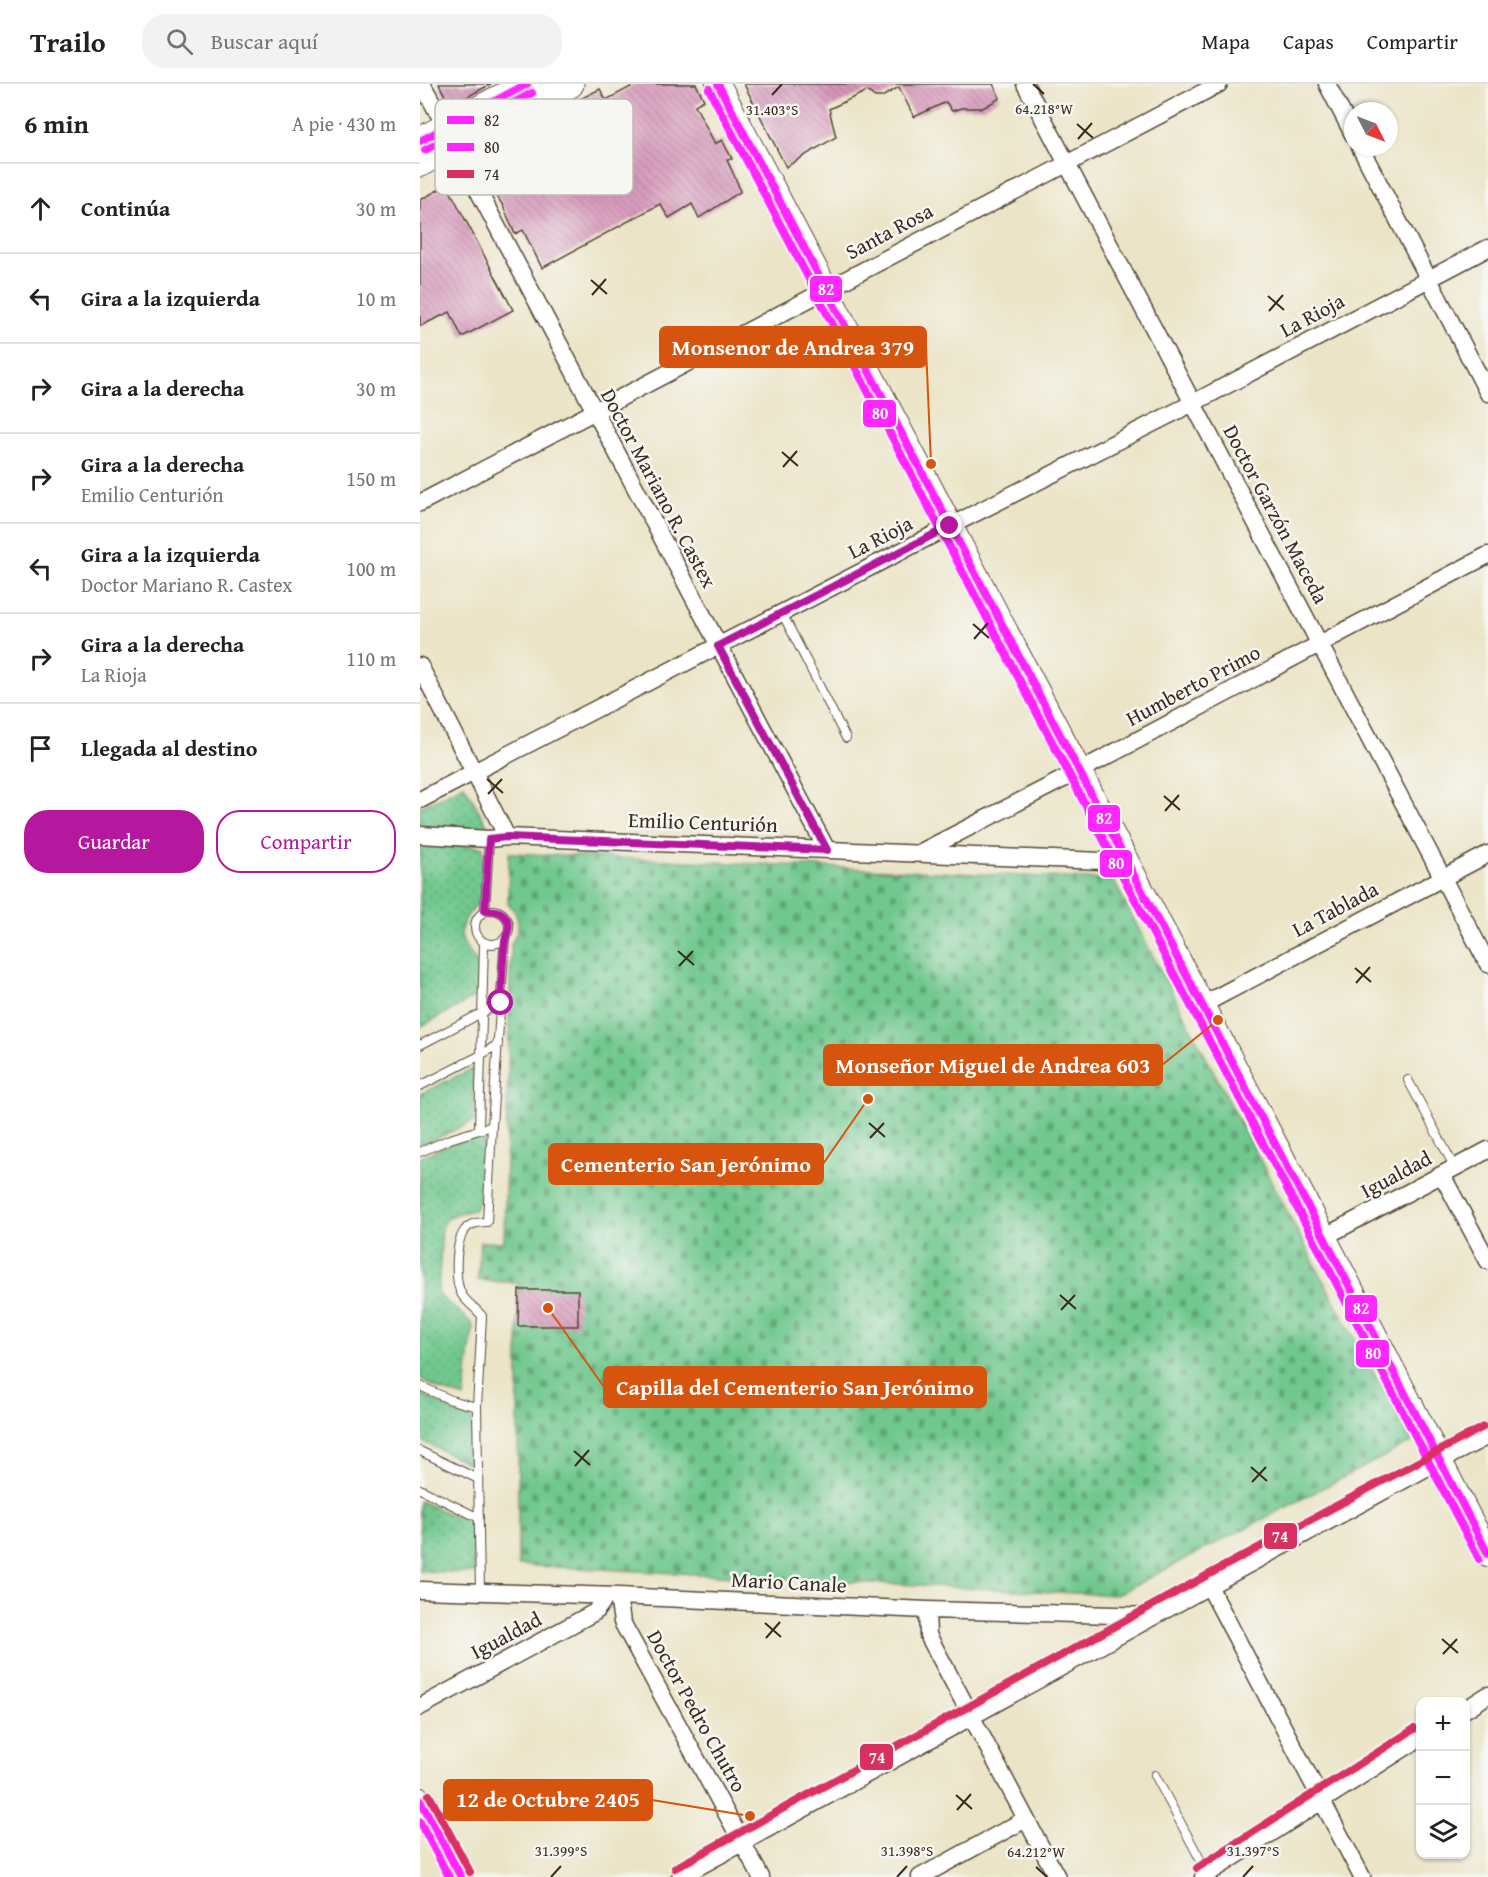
<!DOCTYPE html>
<html lang="es">
<head>
<meta charset="utf-8">
<style>
  :root { --surface:#fff; --page:#f2f2f2; --text:#222; --muted:#767676; --line:#e0e0e0; --accent:#b5179e }
  body { margin:0; font-family:"Gentium Book Plus",serif; background:var(--page); color:var(--text) }
  .controls { position:absolute; right:18px; bottom:18px; display:grid; overflow:hidden; border-radius:12px; box-shadow:0 2px 4px #0004 }
  .controls button { width:54px; height:54px; display:grid; place-items:center; padding:0; border:0; border-bottom:2px solid var(--line); background:var(--surface); color:var(--text); font:30px sans-serif }
  .compass { position:absolute; left:924px; top:18px; width:54px; height:54px; border-radius:50%; background:var(--surface); box-shadow:0 2px 4px #0004; rotate:132deg }
  .stop { position:absolute; width:18px; height:18px; margin:-14px; border:4px solid #b5179e; border-radius:50%; background:#fff }
  .stop.end { background:#b5179e; border-color:#fff; box-shadow:0 2px 6px #0008 }
  .list { margin:0; padding:0; list-style:none }
  h2 { display:flex; justify-content:space-between; align-items:center; height:78px; margin:0; padding:0 24px; font-size:26px }
  h2 small { font-size:20px; font-weight:400; color:var(--muted) }
  .list li { display:grid; grid-template-columns:39px 1fr auto; gap:18px; align-items:center; box-sizing:border-box; height:90px; padding:0 24px; border-top:2px solid var(--line) }
  .list b { display:block; font-size:22px; white-space:nowrap }
  .list p { margin:0; font-size:20px; white-space:nowrap; color:var(--muted) }
  .list em { font-size:20px; font-style:normal; color:var(--muted) }
  .actions { display:flex; gap:12px; padding:18px 24px }
  .actions a { flex:1; padding:14px 0; border:2px solid var(--accent); border-radius:24px; text-align:center; font-size:21px; color:var(--accent) }
  .actions .main { background:var(--accent); color:#fff }
  .icon { flex:none; width:33px; height:33px; fill:none; stroke:currentColor; stroke-width:2; stroke-linecap:round; stroke-linejoin:round }
  .map { position:relative; flex:none; width:1068px; height:1793px; overflow:hidden }
  header { display:flex; align-items:center; gap:36px; box-sizing:border-box; height:84px; padding:0 30px; background:var(--surface); border-bottom:2px solid var(--line) }
  header strong { font-size:28px }
  nav { display:flex; gap:33px; margin-inline-start:auto; font-size:21px }
  .search { width:420px; height:54px; background:var(--page); display:flex; align-items:center; gap:15px; box-sizing:border-box; padding:0 21px; border-radius:24px; color:var(--muted); font-size:22px }
  main { display:flex }
  aside { flex:1; background:var(--surface) }
  .map>svg:first-child { display:block }
  .cemetery { fill:url(#cemetery-stones); stroke:#567956; stroke-width:1.5 }
  .park { fill:url(#park-dots); stroke:#567956; stroke-width:1.5 }
  .building { fill:url(#building-back-hatch) }
  .lines { fill:none; stroke-linecap:round; stroke-linejoin:round }
  .lane-casing { stroke:#554637; stroke-width:10 }
  .street-casing { stroke:#554637; stroke-width:19 }
  .secondary-casing { stroke:#554637; stroke-width:26 }
  .primary-casing { stroke:#554637; stroke-width:29 }
  .lane { stroke:#fff; stroke-width:8 }
  .street { stroke:#fff; stroke-width:16 }
  .secondary { stroke:#fff; stroke-width:24 }
  .primary { stroke:#fff; stroke-width:27 }
  .bus-1-casing { stroke:#f6f6f2; stroke-width:12 }
  .bus-2-casing { stroke:#f6f6f2; stroke-width:12 }
  .bus-3-casing { stroke:#f6f6f2; stroke-width:12 }
  .bus-1 { stroke:#fe27ff; stroke-width:8 }
  .bus-2 { stroke:#fe27ff; stroke-width:8 }
  .bus-3 { stroke:#d93062; stroke-width:8 }
  .route { stroke:#b5179e; stroke-width:8 }
  .ticks { fill:none; stroke:#3b2a1e; stroke-width:2 }
  .labels { text-anchor:middle; dominant-baseline:central; stroke-width:5; stroke-linejoin:round; paint-order:stroke }
  .street-label { font-size:21px; fill:#3b2a1e; stroke:#f6f6f2 }
  .key { fill:#f6f6f2; stroke:#beb9b2; stroke-width:1.5 }
  .key-label { font-size:16px; fill:#3b2a1e }
  .ticks-label { font-size:15px; text-anchor:middle; fill:#3b2a1e; stroke:#f6f6f2; stroke-width:5; stroke-linejoin:round; paint-order:stroke }
  .leader { fill:none; stroke:#d7540e; stroke-width:2 }
  .callout-dot { fill:#d7540e; stroke:#f6f6f2; stroke-width:2 }
  .callout { fill:#d7540e; stroke:#d7540e; stroke-width:2 }
  .callout-label { font-size:22px; text-anchor:middle; font-weight:bold; fill:#fff }
  .line-badge { stroke:#f6f6f2; stroke-width:2 }
  .badge-label { font-size:16px; text-anchor:middle; font-weight:bold; fill:#fff }
</style>
</head>
<body>
<header>
<strong>Trailo</strong>
<div class="search"><svg class="icon" aria-label="search" viewBox="0 0 24 24"><circle cx="10" cy="10" r="6"/><path d="M15 15l6 6"/></svg>Buscar aquí</div>
<nav><a>Mapa</a><a>Capas</a><a>Compartir</a></nav>
</header>
<main>
<aside>
<h2>6 min<small>A pie · 430 m</small></h2>
<ul class="list">
<li><svg class="icon" aria-label="ahead" viewBox="0 0 24 24"><path d="M12 20V5M6 11l6-6 6 6"/></svg><div><b>Continúa</b></div><em>30 m</em></li>
<li><svg class="icon" aria-label="left" viewBox="0 0 24 24"><path d="M17 20v-9H6M10 6l-5 5 5 5"/></svg><div><b>Gira a la izquierda</b></div><em>10 m</em></li>
<li><svg class="icon" aria-label="right" viewBox="0 0 24 24"><path d="M7 20v-9h11M14 6l5 5-5 5"/></svg><div><b>Gira a la derecha</b></div><em>30 m</em></li>
<li><svg class="icon" aria-label="right" viewBox="0 0 24 24"><path d="M7 20v-9h11M14 6l5 5-5 5"/></svg><div><b>Gira a la derecha</b><p>Emilio Centurión</p></div><em>150 m</em></li>
<li><svg class="icon" aria-label="left" viewBox="0 0 24 24"><path d="M17 20v-9H6M10 6l-5 5 5 5"/></svg><div><b>Gira a la izquierda</b><p>Doctor Mariano R. Castex</p></div><em>100 m</em></li>
<li><svg class="icon" aria-label="right" viewBox="0 0 24 24"><path d="M7 20v-9h11M14 6l5 5-5 5"/></svg><div><b>Gira a la derecha</b><p>La Rioja</p></div><em>110 m</em></li>
<li><svg class="icon" aria-label="arrive" viewBox="0 0 24 24"><path d="M6 21V4h12l-3 4 3 4H6"/></svg><div><b>Llegada al destino</b></div></li>
</ul>
<div class="actions"><a class="main">Guardar</a><a>Compartir</a></div>
</aside>
<div class="map">
<svg width="1068" height="1793" viewBox="0 0 1068 1793">
  <defs>
    <pattern id="cemetery-stones" width="16" height="16" patternUnits="userSpaceOnUse" patternTransform="scale(1.5)"><rect width="16" height="16" fill="#70c88e"/><path d="M2 7V4a2 2 0 0 1 4 0v3zM10 15v-3a2 2 0 0 1 4 0v3z" fill="#5da373"/></pattern>
    <pattern id="park-dots" width="8" height="8" patternUnits="userSpaceOnUse" patternTransform="scale(1.5)"><rect width="8" height="8" fill="#70c88e"/><path d="M2 2h.1M6 6h.1" fill="none" stroke="#5da373" stroke-width="1.8" stroke-linecap="round"/></pattern>
    <pattern id="building-back-hatch" width="6" height="6" patternUnits="userSpaceOnUse" patternTransform="scale(1.5)"><rect width="6" height="6" fill="#d695b9"/><path d="M-1 5l2 2M0 0l6 6M5-1l2 2" fill="none" stroke="#af7a96"/></pattern>
  </defs>
  <rect width="100%" height="100%" fill="#f6f6f2"/>
  <filter id="ink" filterUnits="userSpaceOnUse"><feTurbulence type="fractalNoise" baseFrequency=".0167" numOctaves="2"/><feDisplacementMap in="SourceGraphic" scale="12" xChannelSelector="R" yChannelSelector="G"/><feConvolveMatrix kernelMatrix="1 2 1 2 8 2 1 2 1" color-interpolation-filters="sRGB"/></filter>
  <filter id="wash" filterUnits="userSpaceOnUse"><feTurbulence type="fractalNoise" baseFrequency=".008" numOctaves="4" result="noise"/><feDisplacementMap in="SourceGraphic" scale="24" xChannelSelector="R" yChannelSelector="G"/><feGaussianBlur stdDeviation="1.35" result="paint"/><feColorMatrix in="noise" values="0 0 0 0 0 0 0 0 0 0 0 0 0 0 0 0 0 1.4 0 .05"/><feComposite in="paint" operator="in"/></filter>
  <g filter="url(#wash)">
    <rect width="100%" height="100%" fill="#ebe4c6"/>
    <path class="cemetery" d="M89,769l604,27 219,417 80,145 -296,153 -598,-30v-282l-40,-3 2,-38h24l7,-298c10,-15 10,-28 -3,-41z"/>
    <path class="park" d="M44,701l26,45 -70,-2v-21z
      M0,758l63,5 -1,51c-26,29 -29,36 -3,67v30l-59,32z
      M54,984v53l-54,25v-52z
      M65,1053l-6,65 -5,8c-16,4 -24,1 -32,17l-4,66c10,13 25,19 35,33l-9,72 -26,-9 -18,-11v-221c22,-10 41,-18 65,-20z
      M0,1309l53,28 -5,42 -48,-23z
      M0,1417l54,24v48l-54,-2z"/>
    <g id="blocks">
      <path class="building" d="M19,0h52l-41,22z
        M210,0h66l8,16 -9,5 20,39 7,-4 10,19 -5,1 11,24 2,8 -41,26 -7,-14 -23,14 -9,-14 -118,64 -19,-38 -8,4 -12,-28 -19,-32 14,-8 -11,-20 113,-57 6,11 25,-13z
        M324,0h249l7,14 -17,10h-22l-9,3 -6,-9 -32,15 -15,-30 -17,10h-7l-8,-6 -38,18 7,28 -50,30z
        M27,101l66,125 -51,27 -12,-25 -30,14v-126z
        M99,1206h59v36h-60z"/>
    </g>
  </g>
  <g filter="url(#ink)">
    <use href="#blocks" fill-opacity="0" stroke="#554637" stroke-width="1.5"/>
    <g class="lines">
      <g class="lane-casing">
        <path id="lane" d="M362,529l64,125
          M55 843a17 17 0 1 1 34 0a17 17 0 1 1-34 0Z
          M65,827l4,-72
          M0,961l81,-42
          M988,996l47,88
          M0,1002l61,-31 17,-11
          M72,1042l13,-188
          M59,1045l5,-186
          M0,1068l30,-13 42,-13 -5,96c-9,0 -17,1 -22,8 -10,11 -11,52 -3,65 5,8 14,13 20,21l-5,91 -26,-7 -31,-14
          M57,1323l3,185
          M0,1367l58,28
          M0,1405l59,29
          M735,1691l53,99"/>
      </g>
      <g class="street-casing">
        <path id="street" d="M2,0l24,43
          M605,0l463,880
          M907,0l26,50
          M34,61l373,705
          M940,63l128,246
          M0,419l799,-419
          M0,582l87,171
          M0,716l530,-274 243,-123 295,-155
          M0,751l69,4 18,-2 620,25
          M499,769l160,-82 409,-216
          M782,921l286,-151
          M1022,1091l46,86
          M904,1153l164,-87
          M789,1502l153,291
          M0,1506l198,6 309,14 227,6
          M198,1512l4,26 139,255
          M507,1526l1,25 129,242
          M0,1623l175,-95 12,-16
          M1046,1625l22,-14
          M260,1793l529,-291 230,-125 49,-25
          M500,1793l106,-58
          M783,1793l217,-139"/>
      </g>
      <g class="secondary-casing">
        <path id="secondary" d="M298,0l606,1153 164,317
          M0,1716l41,77"/>
      </g>
      <g class="primary-casing">
        <path id="primary" d="M0,57l107,-57
          M0,79l150,-79"/>
      </g>
      <use href="#lane" class="lane"/>
      <use href="#street" class="street"/>
      <use href="#secondary" class="secondary"/>
      <use href="#primary" class="primary"/>
      <g class="bus-1-casing">
        <path id="bus-1" d="M298,0l606,1153 164,317
          M0,57l107,-57
          M0,1716l41,77"/>
      </g>
      <g class="bus-2-casing">
        <path id="bus-2" d="M289,5l606,1153 164,317
          M5,66l107,-57
          M0,1738l29,55"/>
      </g>
      <g class="bus-3-casing">
        <path id="bus-3" d="M9,1711l41,77
          M255,1784l529,-291 279,-150
          M777,1784l217,-139"/>
      </g>
      <use href="#bus-1" class="bus-1"/>
      <use href="#bus-2" class="bus-2"/>
      <use href="#bus-3" class="bus-3"/>
    </g>
  </g>
  <g class="lines" filter="url(#ink)">
    <path class="route" d="M81,919c1,-21 1,-42 4,-62 1,-7 6,-12 3,-19 -3,-10 -13,-13 -23,-11l4,-72 18,-2 320,13 -109,-204 232,-120"/>
  </g>
  <path class="ticks" d="M613,0l11,10M352,11l10,-11M657,40l16,14M658,55l14,-16M171,196l16,14M172,211l14,-16M848,212l16,14M849,227l14,-16M362,368l16,14M363,383l14,-16M553,540l16,14M554,555l14,-16M67,695l16,14M68,710l14,-15M744,712l16,14M745,727l14,-16M258,867l16,14M259,882l14,-15M935,884l16,14M936,899l14,-16M449,1039l16,14M450,1054l14,-15M640,1211l16,14M641,1226l14,-15M154,1367l16,14M155,1382l14,-16M831,1383l16,14M832,1398l14,-15M345,1539l16,14M346,1554l14,-16M1022,1555l16,14M1023,1570l14,-15M536,1711l16,14M537,1726l14,-16M616,1783l11,10M131,1793l10,-11M477,1793l10,-11M823,1793l10,-11"/>
  <g class="labels">
    <g class="street-label">
      <text transform="translate(469 147) rotate(-28)">Santa Rosa</text>
      <text transform="translate(892 231) rotate(-28)">La Rioja</text>
      <text transform="translate(239 404) rotate(62)">Doctor Mariano R. Castex</text>
      <text transform="translate(856 430) rotate(62)">Doctor Garzón Maceda</text>
      <text transform="translate(460 453) rotate(-27)">La Rioja</text>
      <text transform="translate(773 601) rotate(-28)">Humberto Primo</text>
      <text transform="translate(283 738) rotate(2)">Emilio Centurión</text>
      <text transform="translate(915 825) rotate(-28)">La Tablada</text>
      <text transform="translate(976 1090) rotate(-28)">Igualdad</text>
      <text transform="translate(369 1498) rotate(3)">Mario Canale</text>
      <text transform="translate(86 1551) rotate(-28)">Igualdad</text>
      <text transform="translate(277 1627) rotate(61)">Doctor Pedro Chutro</text>
    </g>
  </g>
  <rect x="15" y="15" width="198" height="96" rx="9" class="key"/>
  <rect x="27" y="32" width="27" height="8" fill="#fe27ff"/>
  <rect x="27" y="59" width="27" height="8" fill="#fe27ff"/>
  <rect x="27" y="86" width="27" height="8" fill="#d93062"/>
  <g class="key-label">
    <text x="64" y="42">82</text>
    <text x="64" y="69">80</text>
    <text x="64" y="96">74</text>
  </g>
  <g class="ticks-label">
    <text x="624" y="30">64.218°W</text>
    <text x="352" y="31">31.403°S</text>
    <text x="141" y="1772">31.399°S</text>
    <text x="487" y="1772">31.398°S</text>
    <text x="833" y="1772">31.397°S</text>
    <text x="616" y="1773">64.212°W</text>
  </g>
  <path class="leader" d="M511 380L506 263M798 936L742 981M448 1015L403 1080M128 1224L184 1303M330 1732L232 1716"/>
  <g class="callout-dot">
    <circle cx="511" cy="380" r="6"/>
    <circle cx="798" cy="936" r="6"/>
    <circle cx="448" cy="1015" r="6"/>
    <circle cx="128" cy="1224" r="6"/>
    <circle cx="330" cy="1732" r="6"/>
  </g>
  <g class="callout">
    <rect x="240" y="243" width="266" height="40" rx="6"/>
    <rect x="404" y="961" width="338" height="40" rx="6"/>
    <rect x="129" y="1060" width="274" height="40" rx="6"/>
    <rect x="184" y="1283" width="382" height="40" rx="6"/>
    <rect x="24" y="1696" width="208" height="40" rx="6"/>
  </g>
  <g class="callout-label">
    <text x="373" y="271">Monsenor de Andrea 379</text>
    <text x="573" y="989">Monseñor Miguel de Andrea 603</text>
    <text x="266" y="1088">Cementerio San Jerónimo</text>
    <text x="375" y="1311">Capilla del Cementerio San Jerónimo</text>
    <text x="128" y="1723">12 de Octubre 2405</text>
  </g>
  <g class="line-badge">
    <rect x="389" y="191" width="34" height="28" rx="6" fill="#fe27ff"/>
    <rect x="442" y="315" width="35" height="29" rx="6" fill="#fe27ff"/>
    <rect x="667" y="720" width="34" height="29" rx="6" fill="#fe27ff"/>
    <rect x="679" y="765" width="34" height="29" rx="6" fill="#fe27ff"/>
    <rect x="924" y="1210" width="34" height="29" rx="6" fill="#fe27ff"/>
    <rect x="935" y="1255" width="35" height="29" rx="6" fill="#fe27ff"/>
    <rect x="843" y="1438" width="35" height="28" rx="6" fill="#d93062"/>
    <rect x="439" y="1659" width="35" height="28" rx="6" fill="#d93062"/>
  </g>
  <g class="badge-label">
    <text x="406" y="211">82</text>
    <text x="460" y="335">80</text>
    <text x="684" y="740">82</text>
    <text x="696" y="785">80</text>
    <text x="941" y="1230">82</text>
    <text x="953" y="1275">80</text>
    <text x="860" y="1458">74</text>
    <text x="457" y="1679">74</text>
  </g>
</svg>
<div class="controls">
<button>+</button>
<button>−</button>
<button><svg class="icon" aria-label="layers" viewBox="0 0 24 24"><path d="M12 4l9 5-9 5-9-5zM3 14l9 5 9-5"/></svg></button>
</div>
<svg class="compass" viewBox="-18 -18 36 36"><path d="M0-13l5 13h-10z" fill="#e53935"/><path d="M0 13l5-13h-10z" fill="#767676"/></svg>
<div class="stop" style="left:81px;top:919px"></div>
<div class="stop end" style="left:530px;top:442px"></div>
</div>
</main>
</body>
</html>
